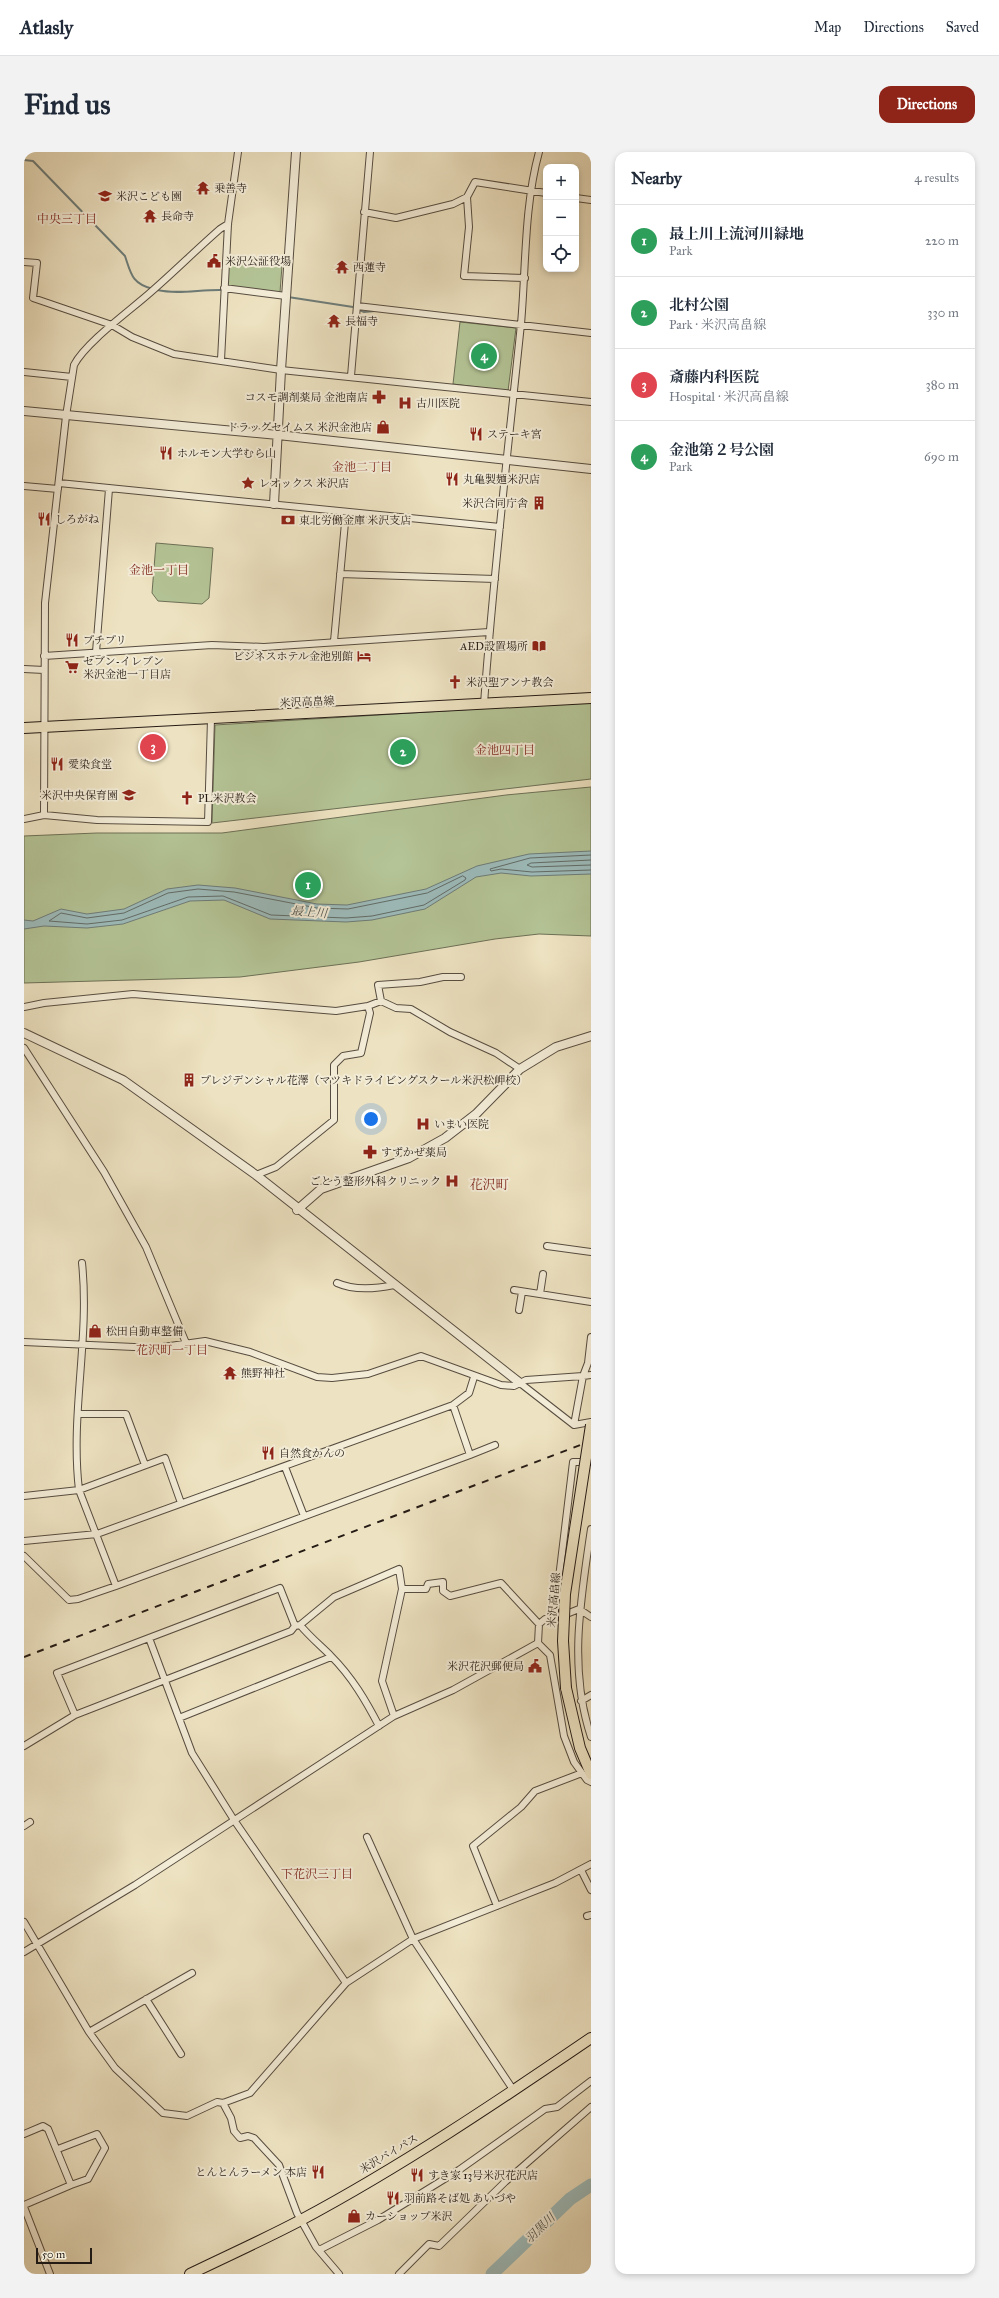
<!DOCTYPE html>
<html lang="en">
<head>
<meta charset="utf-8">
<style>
  :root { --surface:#fff; --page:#f2f2f3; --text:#1f2937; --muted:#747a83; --line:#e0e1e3; --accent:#8f2418 }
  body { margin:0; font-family:"IM FELL Great Primer","Noto Serif JP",serif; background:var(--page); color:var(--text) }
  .controls { position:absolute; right:12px; top:12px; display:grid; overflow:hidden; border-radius:8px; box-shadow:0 2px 6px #0003 }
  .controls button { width:36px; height:36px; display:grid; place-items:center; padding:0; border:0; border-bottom:1px solid var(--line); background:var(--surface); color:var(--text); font:20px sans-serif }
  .scale { position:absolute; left:12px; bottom:10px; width:56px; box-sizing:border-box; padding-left:4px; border:2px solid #251b15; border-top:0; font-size:11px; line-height:14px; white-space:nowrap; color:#251b15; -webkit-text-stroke:3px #f3ecd7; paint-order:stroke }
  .you { position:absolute; left:347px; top:967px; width:14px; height:14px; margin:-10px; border:3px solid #fff; border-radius:50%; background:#1a73e8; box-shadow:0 0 0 6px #1a73e833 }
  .badge { display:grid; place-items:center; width:26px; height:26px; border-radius:50%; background:var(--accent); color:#fff; font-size:13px; font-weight:700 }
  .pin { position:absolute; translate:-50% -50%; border:2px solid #fff; box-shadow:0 1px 4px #0006 }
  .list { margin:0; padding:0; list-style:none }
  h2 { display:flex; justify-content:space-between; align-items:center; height:52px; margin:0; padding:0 16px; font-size:17px }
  h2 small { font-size:13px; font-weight:400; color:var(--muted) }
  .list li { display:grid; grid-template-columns:26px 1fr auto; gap:12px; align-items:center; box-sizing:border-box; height:72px; padding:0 16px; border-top:1px solid var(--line) }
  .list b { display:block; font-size:15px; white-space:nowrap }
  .list p { margin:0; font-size:13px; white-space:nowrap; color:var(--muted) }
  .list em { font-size:13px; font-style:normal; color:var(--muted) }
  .icon { flex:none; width:22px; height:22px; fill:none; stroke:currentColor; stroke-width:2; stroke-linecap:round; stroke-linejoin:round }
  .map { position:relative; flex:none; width:567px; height:2122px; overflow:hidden; border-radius:12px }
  header { display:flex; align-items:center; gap:24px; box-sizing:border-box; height:56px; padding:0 20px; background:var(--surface); border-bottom:1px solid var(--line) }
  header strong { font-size:19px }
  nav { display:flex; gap:22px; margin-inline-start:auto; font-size:14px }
  .intro { display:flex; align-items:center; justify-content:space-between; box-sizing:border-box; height:96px; padding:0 24px }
  h1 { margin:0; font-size:28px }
  .button { padding:10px 18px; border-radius:12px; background:var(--accent); color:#fff; font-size:14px; font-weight:700 }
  main { display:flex; gap:24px; padding:0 24px }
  aside { flex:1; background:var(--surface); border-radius:12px; box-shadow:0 2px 6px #0003 }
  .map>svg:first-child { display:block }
  .green { fill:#b4c496; stroke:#6c7056 }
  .water { fill:#9dbcbc; stroke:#6d7c79 }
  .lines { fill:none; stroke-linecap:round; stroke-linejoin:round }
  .shore { stroke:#616c68; stroke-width:1 }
  .stream { stroke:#6d7c79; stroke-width:2 }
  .river { stroke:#9dbcbc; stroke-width:13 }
  .minor-casing { stroke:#574d40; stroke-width:8 }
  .tertiary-casing { stroke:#574d40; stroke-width:10 }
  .primary-casing { stroke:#251b15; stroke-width:12 }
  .trunk-casing { stroke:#251b15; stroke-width:12 }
  .minor { stroke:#f3ecd7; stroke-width:6 }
  .tertiary { stroke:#f3ecd7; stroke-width:8 }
  .primary { stroke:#ede2c1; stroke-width:10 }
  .trunk { stroke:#ede2c1; stroke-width:10 }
  .rail { stroke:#251b15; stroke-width:2; stroke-dasharray:7 7; stroke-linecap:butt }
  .primary-bridge-casing { stroke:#251b15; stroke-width:12; stroke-linecap:butt }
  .primary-bridge { stroke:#ede2c1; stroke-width:10 }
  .labels { text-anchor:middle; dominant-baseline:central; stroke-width:4; stroke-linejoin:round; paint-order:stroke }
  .poi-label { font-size:11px; fill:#251b15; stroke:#f3ecd7; text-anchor:start }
  .street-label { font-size:11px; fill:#251b15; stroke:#f3ecd7 }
  .neighbourhood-label { font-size:12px; fill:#7a1f14; stroke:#f3ecd7 }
  .water-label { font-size:12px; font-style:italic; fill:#4f534f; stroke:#f3ecd7 }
  .quarter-label { font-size:13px; fill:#7a1f14; stroke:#f3ecd7 }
</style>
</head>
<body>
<header>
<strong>Atlasly</strong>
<nav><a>Map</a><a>Directions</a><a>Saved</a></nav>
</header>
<div class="intro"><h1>Find us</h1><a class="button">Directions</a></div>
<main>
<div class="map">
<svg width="567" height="2122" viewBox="0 0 567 2122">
  <rect width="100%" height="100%" fill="#ede2c1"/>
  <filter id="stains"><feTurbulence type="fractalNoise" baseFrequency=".005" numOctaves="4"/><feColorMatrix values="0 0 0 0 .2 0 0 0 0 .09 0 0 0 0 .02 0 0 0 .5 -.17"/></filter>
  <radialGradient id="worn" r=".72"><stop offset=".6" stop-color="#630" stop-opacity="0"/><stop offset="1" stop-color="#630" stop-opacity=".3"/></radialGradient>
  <path class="green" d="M205,107l53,7 -2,26 -53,-5z
    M436,170l56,6 -8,63 -55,-7z
    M132,391l57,5 -4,50 -7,6 -44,-3 -6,-8z
    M567,550v77l-379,44 3,-98z
    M567,635v149l-52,-2 -44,5 -136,23 -119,15 -216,6v-147l73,-3h125l284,-38z"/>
  <path class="water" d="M567,699v23l-60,2 -30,-3 -25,4 -51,32 -53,11 -26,2 -76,-3 -46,-19 -34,1 -67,23 -36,4 -43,-2 -20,3v-9l9,1 28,-12 26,5 37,-5 43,-20 31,-4 37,3 82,16 30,1 79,-16 51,-23 52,-12z"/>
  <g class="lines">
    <path class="shore" d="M567,703l-61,3 -40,11 1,2 10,-2 31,3 59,-2
      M567,708l-60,3 -4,2 5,2 59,-2
      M439,724l3,2 -1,2 -41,25 -52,11 -26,2 -75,-3 -48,-19 -35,1 -66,23 -35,4 -38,-3 12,-8 26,5 37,-5 44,-20 30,-4 36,3 83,16 31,1 79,-16z"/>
    <path class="stream" d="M0,8l9,1 92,95c6,18 7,28 28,33
      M133,138c22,5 44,-1 67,0
      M264,145l65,10 11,5 11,-1"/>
    <path class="river" d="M468,2122l78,-75 21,-14"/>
    <g class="minor-casing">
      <path id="minor" d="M443,45l2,30 -5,49 61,2
        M552,46l15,2
        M340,60l32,6 57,-14 14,-7 8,-15 71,11
        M0,110l13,1 -4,35 79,27 20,12 42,17 107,16 310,32
        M200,136l62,8
        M333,154l234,27
        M197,208l7,-136 10,-72
        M0,220l48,5
        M327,224l19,-224
        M35,331l441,44
        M0,334l34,3
        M316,422l155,5
        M310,489l12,-129
        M72,500l13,-163
        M20,504l168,-11 52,2 225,-15
        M0,517l20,1
        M460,552c9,-127 24,-254 37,-380 5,-57 3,-117 18,-172
        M187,567l-3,103 -111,-2 -53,-5 1,-212 21,-187 8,-51c12,-23 57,-55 78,-74 23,-20 45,-42 68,-62l8,-5
        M0,667l20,-4
        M357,849l-3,-16 42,-3 23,-5h18
        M0,855l20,-4 89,-9 203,17 32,-5 13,-5 15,7 15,1 39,23 46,21 24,16
        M0,896l80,124 42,75 40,96
        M232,1023l20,-8 58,-47v-55l9,-9 18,-3 9,-40 -2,-7
        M523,1094l44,6
        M58,1111c8,75 -12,151 -3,227l37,96
        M313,1131c18,8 38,6 57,2
        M490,1138l77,12
        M516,1142l3,-20
        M495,1158l3,-18
        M0,1190l132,6 49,-7 45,11 67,25 15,1 36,-4 53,-18 80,29 13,1 12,-6 57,-4 5,-13 3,-26
        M496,1231l54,42 17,-3
        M54,1262h48l19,51
        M550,1273l9,-49 8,-1
        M446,1303l25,-10
        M261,1315l19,49
        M0,1344l55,-6 86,-32 16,45
        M567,1377c-10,69 -23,139 0,208
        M0,1389l73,-7 356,-129 16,-12 5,-16
        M0,1404l45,44 9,-1 38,-13 354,-131 -17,-50
        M378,1437h24l2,-5 15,-2v9l7,5 51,-13 38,41
        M530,1467l19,-157h18
        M276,1473c10,12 21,21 31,31 21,21 35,45 48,70
        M271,1474l5,-1 34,-28 65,-28 3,20 -20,92 12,35
        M125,1486l43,115 42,67 112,163
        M514,1491l12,12 14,81 10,26 13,18 4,2
        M514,1491l1,-19 6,-5h9l25,-10 12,8
        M557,1549l10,-6
        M51,1563l-18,-42 223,-85 15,38
        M155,1566l152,-61
        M0,1594l51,-31 216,-84 4,-5
        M0,1674l6,-4
        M343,1685l46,102 101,152
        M557,1718l10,20
        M473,1754l-24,-60 48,-39 14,-16 47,-18
        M563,1764l4,-1
        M0,1770l65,110 26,36 48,45 24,3 30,-14 6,1 27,-10 96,-110 67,-44 142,-56 36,-19
        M0,1800l111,-67 259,-169 59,-26 85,-47
        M122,1847l35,55
        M65,1880l103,-59
        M199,1951l8,15 3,13 6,7 8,-2 6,2 25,27 18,48 19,34 23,27
        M0,1982l19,-8 5,3 23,56 -47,20
        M34,1997l39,-15 8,14 -17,31 -17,6
        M0,2055l26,67
        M295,2098l59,-30 81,-50 86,-61 12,-2 34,-26
        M375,2122l30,-30 10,2 66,-64 86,-75"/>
    </g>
    <g class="tertiary-casing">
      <path id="tertiary" d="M0,259l254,24 313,34
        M250,352l7,-134 15,-218
        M0,881l99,47 133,95 264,208
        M273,1058l24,-21 88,-31 36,-20 31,-24 44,-45 36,-22 35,-11"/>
    </g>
    <g class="primary-casing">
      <path id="primary" d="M0,576l567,-30
        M542,1536l14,60 11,26"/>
    </g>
    <g class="trunk-casing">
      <path id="trunk" d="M166,2122c37,-18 75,-35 111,-54 101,-54 196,-118 290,-182"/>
    </g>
    <use href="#minor" class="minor"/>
    <use href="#tertiary" class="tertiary"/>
    <use href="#primary" class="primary"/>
    <use href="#trunk" class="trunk"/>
    <path class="rail" d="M0,1505l567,-216"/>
    <g class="primary-bridge-casing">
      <path id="primary-bridge" d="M542,1536l-3,-47 2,-47 26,-169"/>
    </g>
    <use href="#primary-bridge" class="primary-bridge"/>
  </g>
  <defs>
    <g id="temple-bare" transform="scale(1.08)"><path d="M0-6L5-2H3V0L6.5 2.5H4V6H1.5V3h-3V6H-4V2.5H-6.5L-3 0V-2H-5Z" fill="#8f2418" stroke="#f3ecd7" stroke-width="2.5" paint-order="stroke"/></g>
    <g id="school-bare" transform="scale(1.08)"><path d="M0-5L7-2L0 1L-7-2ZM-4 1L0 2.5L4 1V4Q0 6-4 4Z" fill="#8f2418" stroke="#f3ecd7" stroke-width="2.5" paint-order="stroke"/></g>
    <g id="civic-bare" transform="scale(1.08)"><path d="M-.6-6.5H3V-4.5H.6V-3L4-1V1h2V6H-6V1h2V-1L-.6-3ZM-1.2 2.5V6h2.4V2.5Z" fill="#8f2418" stroke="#f3ecd7" stroke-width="2.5" paint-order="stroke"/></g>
    <g id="pharmacy-bare" transform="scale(1.08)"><path d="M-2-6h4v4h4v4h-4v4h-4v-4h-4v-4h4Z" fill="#8f2418" stroke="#f3ecd7" stroke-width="2.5" paint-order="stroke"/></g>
    <g id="hospital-bare" transform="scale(1.08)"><path d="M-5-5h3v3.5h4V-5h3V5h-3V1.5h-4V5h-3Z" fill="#8f2418" stroke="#f3ecd7" stroke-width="2.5" paint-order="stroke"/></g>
    <g id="shop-bare" transform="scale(1.08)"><path d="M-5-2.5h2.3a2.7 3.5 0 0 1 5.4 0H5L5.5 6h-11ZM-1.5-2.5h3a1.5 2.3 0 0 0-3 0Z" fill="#8f2418" stroke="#f3ecd7" stroke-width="2.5" paint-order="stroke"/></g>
    <g id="restaurant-bare" transform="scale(1.08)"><path d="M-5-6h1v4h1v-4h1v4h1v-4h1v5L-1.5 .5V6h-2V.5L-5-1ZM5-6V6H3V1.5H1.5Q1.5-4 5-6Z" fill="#8f2418" stroke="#f3ecd7" stroke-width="2.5" paint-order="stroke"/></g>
    <g id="sight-bare" transform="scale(1.08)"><path d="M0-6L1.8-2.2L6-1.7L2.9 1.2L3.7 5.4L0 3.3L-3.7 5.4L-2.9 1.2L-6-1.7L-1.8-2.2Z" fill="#8f2418" stroke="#f3ecd7" stroke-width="2.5" paint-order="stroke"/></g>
    <g id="building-bare" transform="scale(1.08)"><path d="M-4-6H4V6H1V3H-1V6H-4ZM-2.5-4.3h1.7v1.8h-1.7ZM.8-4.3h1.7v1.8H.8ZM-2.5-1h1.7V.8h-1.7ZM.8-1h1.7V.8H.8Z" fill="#8f2418" stroke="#f3ecd7" stroke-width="2.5" paint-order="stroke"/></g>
    <g id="bank-bare" transform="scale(1.08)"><path d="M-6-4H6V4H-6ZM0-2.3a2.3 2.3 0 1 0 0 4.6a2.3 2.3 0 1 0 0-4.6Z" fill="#8f2418" stroke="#f3ecd7" stroke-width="2.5" paint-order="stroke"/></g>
    <g id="library-bare" transform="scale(1.08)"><path d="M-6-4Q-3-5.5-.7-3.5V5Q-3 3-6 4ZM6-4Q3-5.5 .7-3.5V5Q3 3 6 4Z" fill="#8f2418" stroke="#f3ecd7" stroke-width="2.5" paint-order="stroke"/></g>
    <g id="hotel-bare" transform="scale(1.08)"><path d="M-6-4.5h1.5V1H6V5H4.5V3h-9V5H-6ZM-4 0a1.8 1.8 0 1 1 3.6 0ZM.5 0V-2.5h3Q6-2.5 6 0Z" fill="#8f2418" stroke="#f3ecd7" stroke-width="2.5" paint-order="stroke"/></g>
    <g id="supermarket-bare" transform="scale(1.08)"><path d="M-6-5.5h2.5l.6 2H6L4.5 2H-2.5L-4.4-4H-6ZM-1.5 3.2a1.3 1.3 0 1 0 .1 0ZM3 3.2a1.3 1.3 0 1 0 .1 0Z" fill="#8f2418" stroke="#f3ecd7" stroke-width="2.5" paint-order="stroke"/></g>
    <g id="church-bare" transform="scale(1.08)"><path d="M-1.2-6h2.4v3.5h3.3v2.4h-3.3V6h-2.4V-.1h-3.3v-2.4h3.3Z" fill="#8f2418" stroke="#f3ecd7" stroke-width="2.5" paint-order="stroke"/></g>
  </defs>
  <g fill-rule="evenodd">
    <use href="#temple-bare" x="179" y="36"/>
    <use href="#school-bare" x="81" y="44"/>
    <use href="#temple-bare" x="126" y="64"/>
    <use href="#civic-bare" x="190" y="109"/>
    <use href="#temple-bare" x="318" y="115"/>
    <use href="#temple-bare" x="310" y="169"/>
    <use href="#pharmacy-bare" x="355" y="245"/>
    <use href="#hospital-bare" x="381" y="251"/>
    <use href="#shop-bare" x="359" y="275"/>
    <use href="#restaurant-bare" x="452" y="282"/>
    <use href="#restaurant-bare" x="142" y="301"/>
    <use href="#restaurant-bare" x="428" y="327"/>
    <use href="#sight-bare" x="224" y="331"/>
    <use href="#building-bare" x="515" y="351"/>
    <use href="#restaurant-bare" x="20" y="367"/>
    <use href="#bank-bare" x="264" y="368"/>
    <use href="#restaurant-bare" x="48" y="488"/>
    <use href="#library-bare" x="515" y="494"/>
    <use href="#hotel-bare" x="340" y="504"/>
    <use href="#supermarket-bare" x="48" y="515"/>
    <use href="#church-bare" x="431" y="530"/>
    <use href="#restaurant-bare" x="33" y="612"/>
    <use href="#school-bare" x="105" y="643"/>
    <use href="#church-bare" x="163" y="646"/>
    <use href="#building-bare" x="165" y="928"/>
    <use href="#hospital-bare" x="399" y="972"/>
    <use href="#pharmacy-bare" x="346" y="1000"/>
    <use href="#hospital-bare" x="428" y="1029"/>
    <use href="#shop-bare" x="71" y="1179"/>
    <use href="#temple-bare" x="206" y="1221"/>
    <use href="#restaurant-bare" x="244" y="1301"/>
    <use href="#civic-bare" x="511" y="1514"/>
    <use href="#restaurant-bare" x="294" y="2020"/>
    <use href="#restaurant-bare" x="393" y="2023"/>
    <use href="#restaurant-bare" x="369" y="2046"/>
    <use href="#shop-bare" x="330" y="2064"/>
  </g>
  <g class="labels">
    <g class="poi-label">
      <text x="190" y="36">乗善寺</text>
      <text x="92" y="44">米沢こども園</text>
      <text x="137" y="64">長命寺</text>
      <text x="201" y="109">米沢公証役場</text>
      <text x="329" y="115">西蓮寺</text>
      <text x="321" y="169">長福寺</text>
      <text x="344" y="245" text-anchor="end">コスモ調剤薬局 金池南店</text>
      <text x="392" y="251">古川医院</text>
      <text x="348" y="275" text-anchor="end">ドラッグセイムス 米沢金池店</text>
      <text x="463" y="282">ステーキ宮</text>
      <text x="153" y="301">ホルモン大学むら山</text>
      <text x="439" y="327">丸亀製麺米沢店</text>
      <text x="235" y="331">レオックス 米沢店</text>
      <text x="504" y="351" text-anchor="end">米沢合同庁舎</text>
      <text x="31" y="367">しろがね</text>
      <text x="275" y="368">東北労働金庫 米沢支店</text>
      <text x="59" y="488">プチプリ</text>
      <text x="504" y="494" text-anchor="end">AED設置場所</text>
      <text x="329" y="504" text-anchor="end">ビジネスホテル金池別館</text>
      <text x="59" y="509">セブン-イレブン<tspan x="59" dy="13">米沢金池一丁目店</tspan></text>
      <text x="442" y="530">米沢聖アンナ教会</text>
      <text x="44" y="612">愛染食堂</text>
      <text x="94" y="643" text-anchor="end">米沢中央保育園</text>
      <text x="174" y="646">PL米沢教会</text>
      <text x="176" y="928">プレジデンシャル花澤（マツキドライビングスクール米沢松岬校）</text>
      <text x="410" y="972">いまい医院</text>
      <text x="357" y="1000">すずかぜ薬局</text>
      <text x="417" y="1029" text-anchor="end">ごとう整形外科クリニック</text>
      <text x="82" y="1179">松田自動車整備</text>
      <text x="217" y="1221">熊野神社</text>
      <text x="255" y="1301">自然食かんの</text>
      <text x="500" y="1514" text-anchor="end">米沢花沢郵便局</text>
      <text x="283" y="2020" text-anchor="end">とんとんラーメン 本店</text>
      <text x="404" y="2023">すき家 13号米沢花沢店</text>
      <text x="380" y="2046">羽前路そば処 あいづや</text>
      <text x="341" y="2064">カーショップ米沢</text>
    </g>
    <g class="street-label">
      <text transform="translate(283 550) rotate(-3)">米沢高畠線</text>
      <text transform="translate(530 1448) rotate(-85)">米沢高畠線</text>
      <text transform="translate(365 2002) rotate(-31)">米沢バイパス</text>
    </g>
    <g class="neighbourhood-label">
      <text x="43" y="67">中央三丁目</text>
      <text x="338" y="315">金池二丁目</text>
      <text x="135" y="418">金池一丁目</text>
      <text x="481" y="598">金池四丁目</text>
      <text x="148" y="1198">花沢町一丁目</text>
      <text x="293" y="1722">下花沢三丁目</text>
    </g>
    <g class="water-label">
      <text transform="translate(285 760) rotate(5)">最上川</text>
      <text transform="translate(516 2076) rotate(-44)">羽黒川</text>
    </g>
    <g class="quarter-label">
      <text x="465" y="1033">花沢町</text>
    </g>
  </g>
  <rect width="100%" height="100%" filter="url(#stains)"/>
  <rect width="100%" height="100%" fill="url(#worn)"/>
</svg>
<div class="controls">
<button>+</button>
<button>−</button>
<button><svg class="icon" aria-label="locate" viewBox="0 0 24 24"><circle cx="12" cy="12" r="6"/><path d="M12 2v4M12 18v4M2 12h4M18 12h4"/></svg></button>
</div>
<div class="scale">50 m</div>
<div class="you"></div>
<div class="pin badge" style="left:284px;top:733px;background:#2e9e5b">1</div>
<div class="pin badge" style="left:379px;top:600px;background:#2e9e5b">2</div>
<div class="pin badge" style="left:129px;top:595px;background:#e0444e">3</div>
<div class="pin badge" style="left:460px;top:204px;background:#2e9e5b">4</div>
</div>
<aside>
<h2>Nearby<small>4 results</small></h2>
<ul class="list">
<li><span class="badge" style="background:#2e9e5b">1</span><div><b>最上川上流河川緑地</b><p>Park</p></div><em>220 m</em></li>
<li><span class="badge" style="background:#2e9e5b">2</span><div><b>北村公園</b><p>Park · 米沢高畠線</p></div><em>330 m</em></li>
<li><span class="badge" style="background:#e0444e">3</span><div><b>斎藤内科医院</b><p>Hospital · 米沢高畠線</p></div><em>380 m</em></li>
<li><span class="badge" style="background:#2e9e5b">4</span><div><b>金池第２号公園</b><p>Park</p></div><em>690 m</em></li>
</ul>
</aside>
</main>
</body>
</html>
